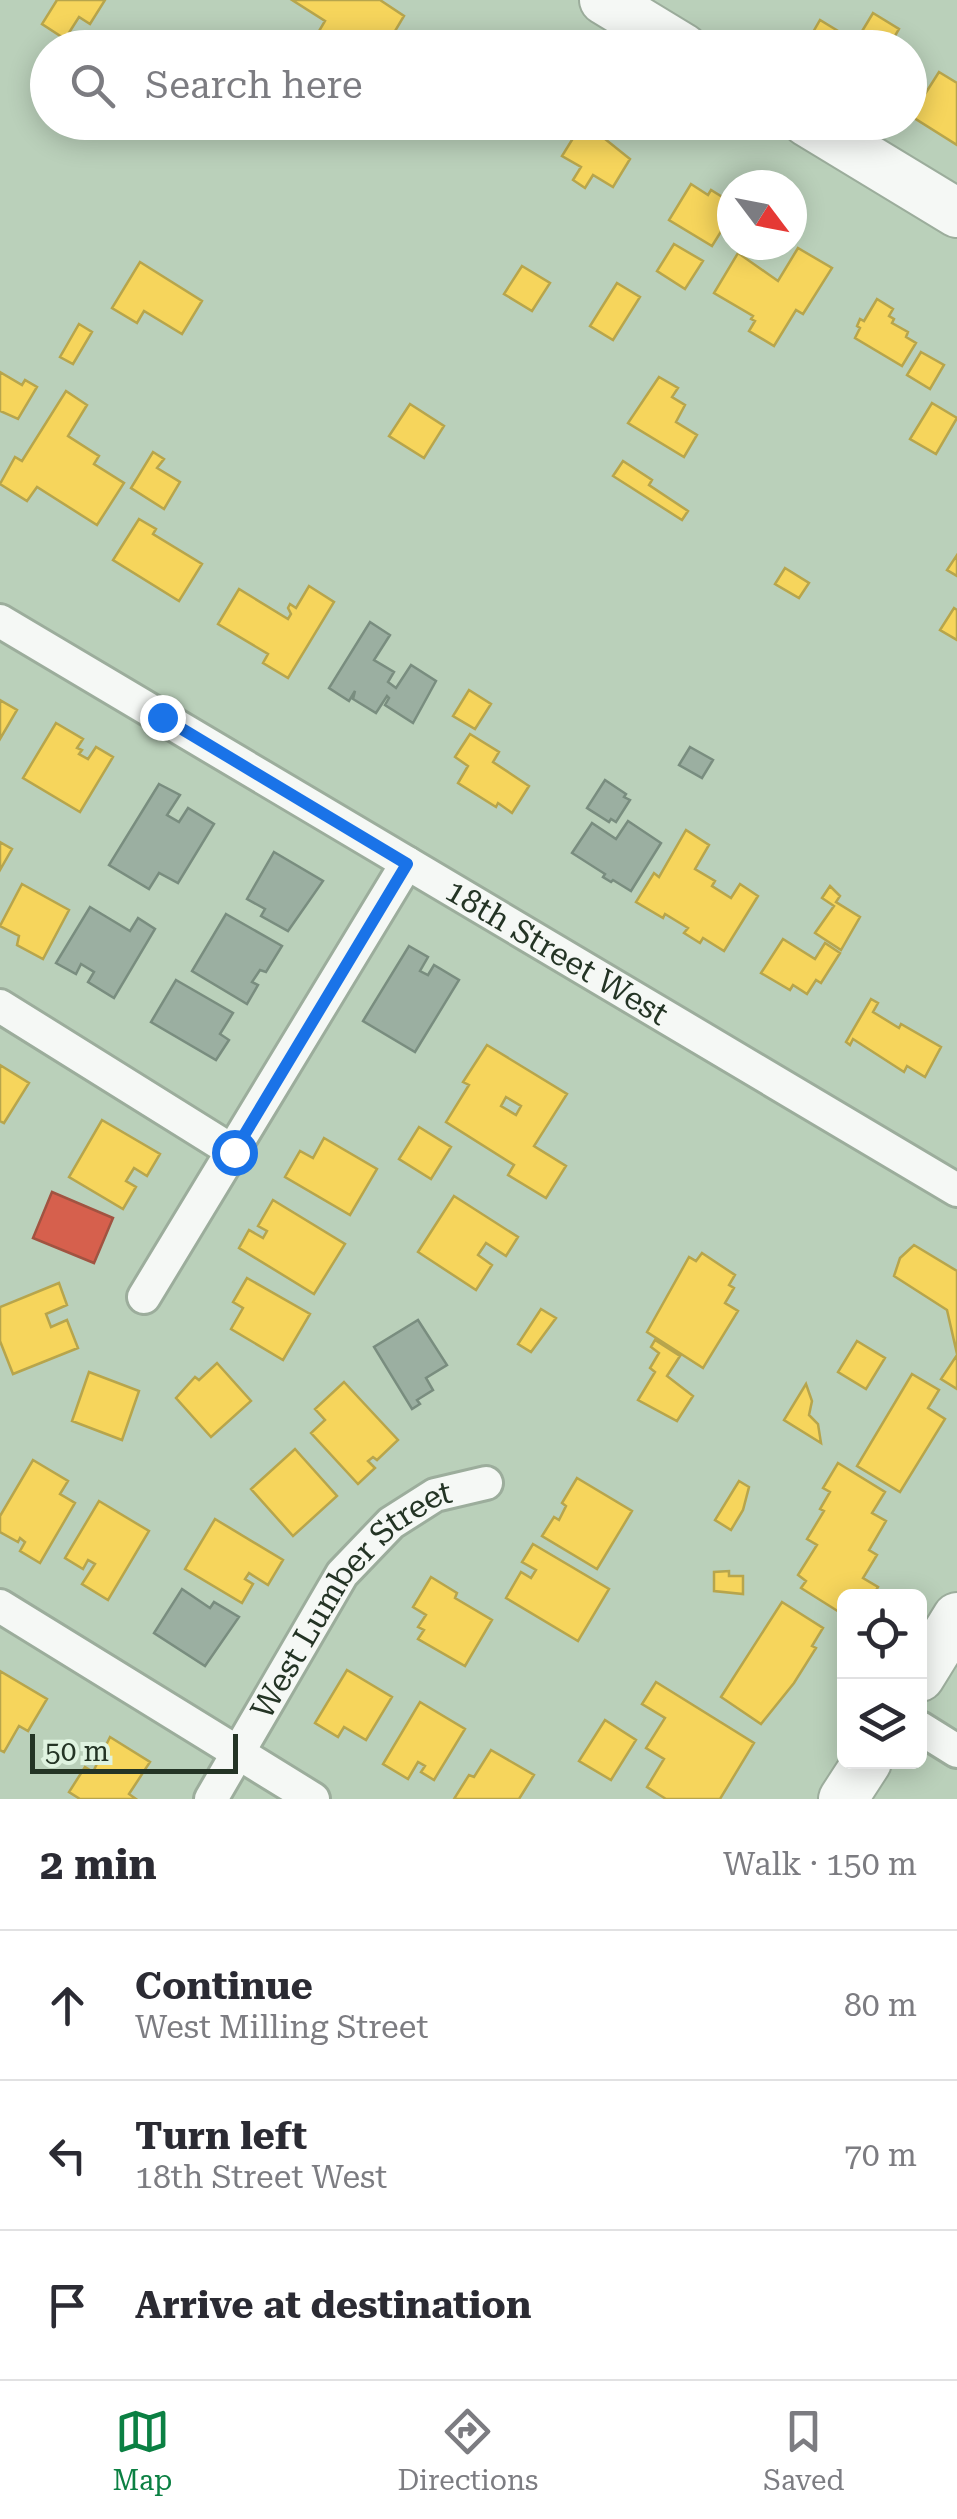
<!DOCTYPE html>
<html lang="en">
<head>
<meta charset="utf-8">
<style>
  :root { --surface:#fff; --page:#f7f7f7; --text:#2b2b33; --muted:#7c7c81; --line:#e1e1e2; --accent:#0b8043 }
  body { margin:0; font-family:"Roboto Serif",serif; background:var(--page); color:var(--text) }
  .controls { position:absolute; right:30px; bottom:30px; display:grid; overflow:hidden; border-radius:15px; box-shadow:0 5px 25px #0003 }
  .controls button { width:90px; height:90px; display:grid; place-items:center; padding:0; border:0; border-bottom:2px solid var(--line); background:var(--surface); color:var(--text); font:50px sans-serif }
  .compass { position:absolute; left:717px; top:170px; width:90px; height:90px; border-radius:50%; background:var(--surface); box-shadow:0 5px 25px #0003; rotate:122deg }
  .scale { position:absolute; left:30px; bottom:25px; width:208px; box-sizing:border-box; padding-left:10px; border:5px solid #243425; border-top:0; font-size:28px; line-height:35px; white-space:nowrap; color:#243425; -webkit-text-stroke:8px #dff3e0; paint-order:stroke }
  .stop { position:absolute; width:30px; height:30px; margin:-22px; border:8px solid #1a73e8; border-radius:50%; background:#fff }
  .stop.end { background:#1a73e8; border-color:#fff; box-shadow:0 2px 10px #0008 }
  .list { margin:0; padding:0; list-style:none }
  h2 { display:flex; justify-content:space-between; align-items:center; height:130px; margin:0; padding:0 40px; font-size:42px }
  h2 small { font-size:32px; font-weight:400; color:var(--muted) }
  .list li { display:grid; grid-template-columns:65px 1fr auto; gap:30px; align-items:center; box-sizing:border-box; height:150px; padding:0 40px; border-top:2px solid var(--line) }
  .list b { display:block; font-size:38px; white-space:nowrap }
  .list p { margin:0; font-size:32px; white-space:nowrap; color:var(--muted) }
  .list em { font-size:32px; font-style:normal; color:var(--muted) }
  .icon { flex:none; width:55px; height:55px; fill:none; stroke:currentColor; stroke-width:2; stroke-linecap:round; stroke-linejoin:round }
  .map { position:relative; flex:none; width:957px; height:1799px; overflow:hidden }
  .search { position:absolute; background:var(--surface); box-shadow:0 5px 25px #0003; left:30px; right:30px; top:30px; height:110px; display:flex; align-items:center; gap:25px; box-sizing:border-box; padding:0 35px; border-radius:55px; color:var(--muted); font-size:38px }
  .sheet { height:580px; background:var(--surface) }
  nav { display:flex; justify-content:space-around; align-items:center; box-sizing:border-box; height:140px; border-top:2px solid var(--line); background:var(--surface); font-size:28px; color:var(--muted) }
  nav a { display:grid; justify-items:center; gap:5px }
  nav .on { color:var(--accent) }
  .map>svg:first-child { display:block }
  .homes { fill:#f6d55c; stroke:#b7a54c; stroke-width:2.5; fill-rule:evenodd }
  .shops { fill:#d6604d; stroke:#a15341; stroke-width:2.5 }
  .building { fill:#9bafa1; stroke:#798d7f; stroke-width:2.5 }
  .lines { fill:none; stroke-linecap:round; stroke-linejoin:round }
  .street-casing { stroke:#9cad9c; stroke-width:38 }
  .secondary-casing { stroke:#9cad9c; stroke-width:52 }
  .street { stroke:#f5f8f5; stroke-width:32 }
  .secondary { stroke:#f5f8f5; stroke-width:48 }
  .route { stroke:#1a73e8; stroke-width:12 }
  .labels { text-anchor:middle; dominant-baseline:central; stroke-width:10; stroke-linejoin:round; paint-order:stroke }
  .street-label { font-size:32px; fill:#243425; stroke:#dff3e0 }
</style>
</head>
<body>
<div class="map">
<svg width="957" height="1799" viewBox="0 0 957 1799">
  <rect width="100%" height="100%" fill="#bad0ba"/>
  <path class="homes" d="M57,0h48l-15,24 -11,-7 -14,22 -23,-15z
    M292,0h88l24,16 -19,32h-18l-8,-5 -3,5h-11l-26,-17 6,-10z
    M873,13l26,16 -11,19h-84l16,-28 28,17 2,-4 8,5z
    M142,35l20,13h-28z
    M939,72l18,11v62l-46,-29z
    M583,122h20l9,6 -7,11 25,20 -17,28 -20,-12 -8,13 -12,-8 8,-13 -19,-11z
    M691,184l17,11 3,-5 21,13v11l-20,32 -43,-26z
    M674,244l29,17 -18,28 -28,-18z
    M798,248l34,20 -29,46 -7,-4 -22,36 -25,-15 6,-10 -4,-2 2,-3 -39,-23 24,-40 40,28z
    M140,262l62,39 -20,33 -38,-23 -7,12 -25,-15z
    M522,266l28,17 -18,28 -28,-17z
    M617,283l23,14 -27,43 -23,-14z
    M877,299l16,10 -4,7 5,3 -2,4 16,9 -2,5 10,6 -14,23 -47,-28 5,-10 -3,-2 3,-7 4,2z
    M79,324l13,8 -19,32 -13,-7z
    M921,352l23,13 -14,24 -23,-14z
    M0,372l22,13 3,-5 12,7 -19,32 -18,-8z
    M659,377l19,11 -6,9 13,8 -9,17 21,13 -13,22 -56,-34z
    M66,391l21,14 -19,31 31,20 -5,8 30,19 -27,42 -60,-38 -10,14 -27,-17 15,-27 7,4z
    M932,403l25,15 -21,36 -26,-15z
    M410,404l34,22 -20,32 -35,-22z
    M153,452l11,7 -7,9 23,14 -16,27 -33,-21z
    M623,461l29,19 -3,5 39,26 -6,9 -69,-44z
    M139,519l17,10 -3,5 49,30 -23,37 -66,-41z
    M957,555v21l-10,-6z
    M785,568l24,15 -10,15 -24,-14z
    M309,586l25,16 -46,76 -25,-15 5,-9 -50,-30 21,-35 49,30 3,-5 -3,-6 2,-4 6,4z
    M954,608l3,2v30l-17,-10z
    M469,690l22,14 -16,25 -22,-13z
    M0,700l17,10 -17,29z
    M56,723l27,16 -6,9 5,2 -3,4 9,5 8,-12 17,10 -33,55 -57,-34z
    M470,734l29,18 -6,10 36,24 -17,27 -14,-10 -2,4 -38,-24 10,-17 -13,-9z
    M686,830l23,15 -14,24 20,12 -3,5 19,12 9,-14 18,12 -34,55 -21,-13 -3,5 -16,-10 4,-5 -23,-14 -2,4 -27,-16 18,-29 5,4z
    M0,842l12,7 -12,21z
    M22,884l47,26 -26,49 -26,-14 2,-9 -19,-10z
    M830,886l10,10 -4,6 24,15 -19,33 -26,-17 19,-27 -12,-8z
    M783,939l32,20 10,-16 15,10 -19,30 -5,-3 -9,14 -14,-9 -3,5 -29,-17z
    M871,999l7,4 -5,9 26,16 2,-4 40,23 -16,30 -18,-11 -3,6 -51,-33 -3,6 -4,-3z
    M487,1045l80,49 -33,52 32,20 -20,32 -38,-23 6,-10 -68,-43 23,-37 -6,-3zM506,1097l15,9 -5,9 -15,-9z
    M0,1065l29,18 -25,40 -4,-2z
    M102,1120l58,34 -13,22 -13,-8 -8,13 10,6 -13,22 -54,-32z
    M419,1127l32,20 -20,32 -32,-20z
    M324,1138l53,31 -27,46 -65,-38 15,-26 13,7z
    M454,1196l64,41 -12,19 -20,-13 -8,12 14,10 -16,25 -58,-38z
    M273,1200l72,44 -31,50 -75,-46 10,-18 14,8 4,-7 -9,-5z
    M914,1245l43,26v83l-10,-44 -53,-34 6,-18z
    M702,1253l33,22 -6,10 5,3 -9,15 13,8 -35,57 -56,-36 42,-75 7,4z
    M247,1278l63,36 -27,46 -52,-31 12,-21 -10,-6z
    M59,1283l8,22 -21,9 5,13 16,-7 11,28 -65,26 -13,-33v-34z
    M541,1309l15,9 -25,34 -13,-8z
    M655,1340l25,16 -13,20 26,20 -16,25 -39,-21 17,-28 -5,-4 9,-15 -8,-6z
    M857,1341l28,17 -19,31 -28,-17z
    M957,1355v34l-16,-10z
    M217,1363l34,38 -40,36 -35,-39 19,-21 4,3z
    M89,1372l50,19 -17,49 -50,-19z
    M912,1374l27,16 -11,18 17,11 -45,73 -43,-26z
    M344,1382l54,58 -21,20 -4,-3 -5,4 7,7 -17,16 -47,-51 14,-13 -10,-11z
    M806,1384l6,17 -3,14 9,9 3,19 -37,-23z
    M295,1449l42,47 -44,40 -42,-47z
    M33,1460l35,21 -8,13 15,9 -35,60 -20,-12 5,-9 -5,-4 -2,4 -18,-10v-16z
    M838,1463l47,29 -13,21 14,8 -17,29 8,5 -14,23 15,9 -3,5 6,4h-37v19l-43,-27 5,-7 -8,-6 19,-30 -10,-6 17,-28 -4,-2 10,-17 -7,-4z
    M577,1478l55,33 -35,58 -55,-33 12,-19 5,3 7,-14 -4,-3z
    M739,1481l10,6 -6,23 -12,20 -16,-10z
    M99,1501l50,30 -41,69 -26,-16 13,-20 -7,-4 -5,9 -18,-11z
    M215,1519l68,41 -15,25 -19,-12 -4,6 8,5 -11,19 -57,-34z
    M533,1544l76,45 -31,52 -72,-43 15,-26 10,6 5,-8 -14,-8z
    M729,1571v5h14v18l-29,-3v-19z
    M431,1577l26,16 -2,5 37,22 -27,46 -47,-27 6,-9 -6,-3 8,-12 -13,-8z
    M782,1602l41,26 -11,18 4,2 -22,35 -33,41 -40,-27z
    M347,1670l45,27 -26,43 -22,-13 -6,10 -23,-14z
    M0,1671l47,28 -19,32 -9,-5 -15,26 -4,-2z
    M656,1682l98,61 -34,56h-54l-19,-12 17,-28 -18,-11 19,-30 -23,-14z
    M420,1702l45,27 -31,51 -13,-8 4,-6 -7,-4 -10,17 -25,-15z
    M605,1720l31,20 -25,40 -32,-19z
    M110,1737l40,25 -21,32 7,5h-56l-11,-7 16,-25 8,5z
    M491,1750l43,25 -15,24h-65l15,-24 5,2z"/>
  <path class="shops" d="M52,1192l61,26 -19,45 -61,-25z"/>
  <path class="building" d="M370,622l20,13 -16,25 20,12 -6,10 8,6 15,-23 25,16 -23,42 -28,-18 4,-7 -2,-2 -11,17 -23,-14 2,-8 -6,10 -20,-13z
    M690,747l23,13 -11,18 -23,-13z
    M605,780l21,14 -2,3 6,3 -14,22 -5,-3 -2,3 -22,-14z
    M159,784l21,11 -13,20 12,7 9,-14 26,16 -36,59 -19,-10 -10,16 -40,-24z
    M628,821l33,22 -30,48 -18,-11 -2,2 -8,-5 2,-3 -33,-21 20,-30 24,16z
    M274,852l49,29 -35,50 -27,-15 4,-7 -18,-10z
    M90,907l40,24 8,-13 17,11 -41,69 -26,-16 6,-10 -13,-8 -5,10 -20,-11z
    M226,914l56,32 -16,26 -6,-2 -8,12 6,3 -11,19 -55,-33z
    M409,946l19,11 -8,14 8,4 6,-10 25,15 -44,72 -52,-31z
    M176,980l57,33 -13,21 9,6 -13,20 -65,-38z
    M418,1320l29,45 -21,13 7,12 -16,10 3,4 -8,5 -38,-62z
    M182,1589l28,19 4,-6 25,15 -34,49 -51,-33z"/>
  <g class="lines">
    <g class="street-casing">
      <g id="street">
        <path id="s1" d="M0,621l957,569"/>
        <path d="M0,1006l234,146"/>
        <path d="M144,1297l263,-434"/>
        <path d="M0,1606l313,193"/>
        <path d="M920,1728l37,23"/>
        <path id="s2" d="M211,1799l131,-225 49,-51 44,-28 51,-12"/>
      </g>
    </g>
    <g class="secondary-casing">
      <path id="secondary" d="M604,0l79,48
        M807,122l150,91
        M920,1677l37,-60
        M843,1799l24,-37"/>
    </g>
    <use href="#street" class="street"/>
    <use href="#secondary" class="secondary"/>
  </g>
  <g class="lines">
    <path class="route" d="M162,717l245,147 -173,288"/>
  </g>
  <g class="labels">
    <g class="street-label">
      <text stroke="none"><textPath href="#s1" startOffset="648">18th Street West</textPath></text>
      <text stroke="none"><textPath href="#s2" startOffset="248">West Lumber Street</textPath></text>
    </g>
  </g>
</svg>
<div class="controls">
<button><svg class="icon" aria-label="locate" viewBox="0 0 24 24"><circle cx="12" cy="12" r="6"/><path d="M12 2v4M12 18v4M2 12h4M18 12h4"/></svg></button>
<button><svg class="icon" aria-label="layers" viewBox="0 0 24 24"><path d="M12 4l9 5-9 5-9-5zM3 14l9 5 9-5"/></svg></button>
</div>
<svg class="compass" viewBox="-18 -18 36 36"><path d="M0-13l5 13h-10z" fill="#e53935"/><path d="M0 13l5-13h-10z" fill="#7c7c81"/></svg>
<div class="scale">50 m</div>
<div class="stop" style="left:234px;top:1152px"></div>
<div class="stop end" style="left:162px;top:717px"></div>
<div class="search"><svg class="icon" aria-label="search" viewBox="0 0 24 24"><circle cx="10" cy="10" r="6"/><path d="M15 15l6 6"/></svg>Search here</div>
</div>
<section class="sheet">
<h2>2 min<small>Walk · 150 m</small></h2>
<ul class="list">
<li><svg class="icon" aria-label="ahead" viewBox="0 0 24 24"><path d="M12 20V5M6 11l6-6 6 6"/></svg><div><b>Continue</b><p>West Milling Street</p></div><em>80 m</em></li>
<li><svg class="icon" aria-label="left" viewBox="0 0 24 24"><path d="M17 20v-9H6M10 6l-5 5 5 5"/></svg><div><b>Turn left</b><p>18th Street West</p></div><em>70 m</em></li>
<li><svg class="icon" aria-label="arrive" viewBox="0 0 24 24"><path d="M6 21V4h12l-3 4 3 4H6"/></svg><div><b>Arrive at destination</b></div></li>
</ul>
</section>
<nav>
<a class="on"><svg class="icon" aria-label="map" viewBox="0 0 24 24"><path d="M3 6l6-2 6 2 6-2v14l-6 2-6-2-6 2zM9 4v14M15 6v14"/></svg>Map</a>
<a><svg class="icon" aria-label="directions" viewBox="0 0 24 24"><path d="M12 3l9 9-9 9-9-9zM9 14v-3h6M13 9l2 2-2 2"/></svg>Directions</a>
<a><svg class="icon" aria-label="saved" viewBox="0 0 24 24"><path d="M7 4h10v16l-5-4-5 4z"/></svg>Saved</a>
</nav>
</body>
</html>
